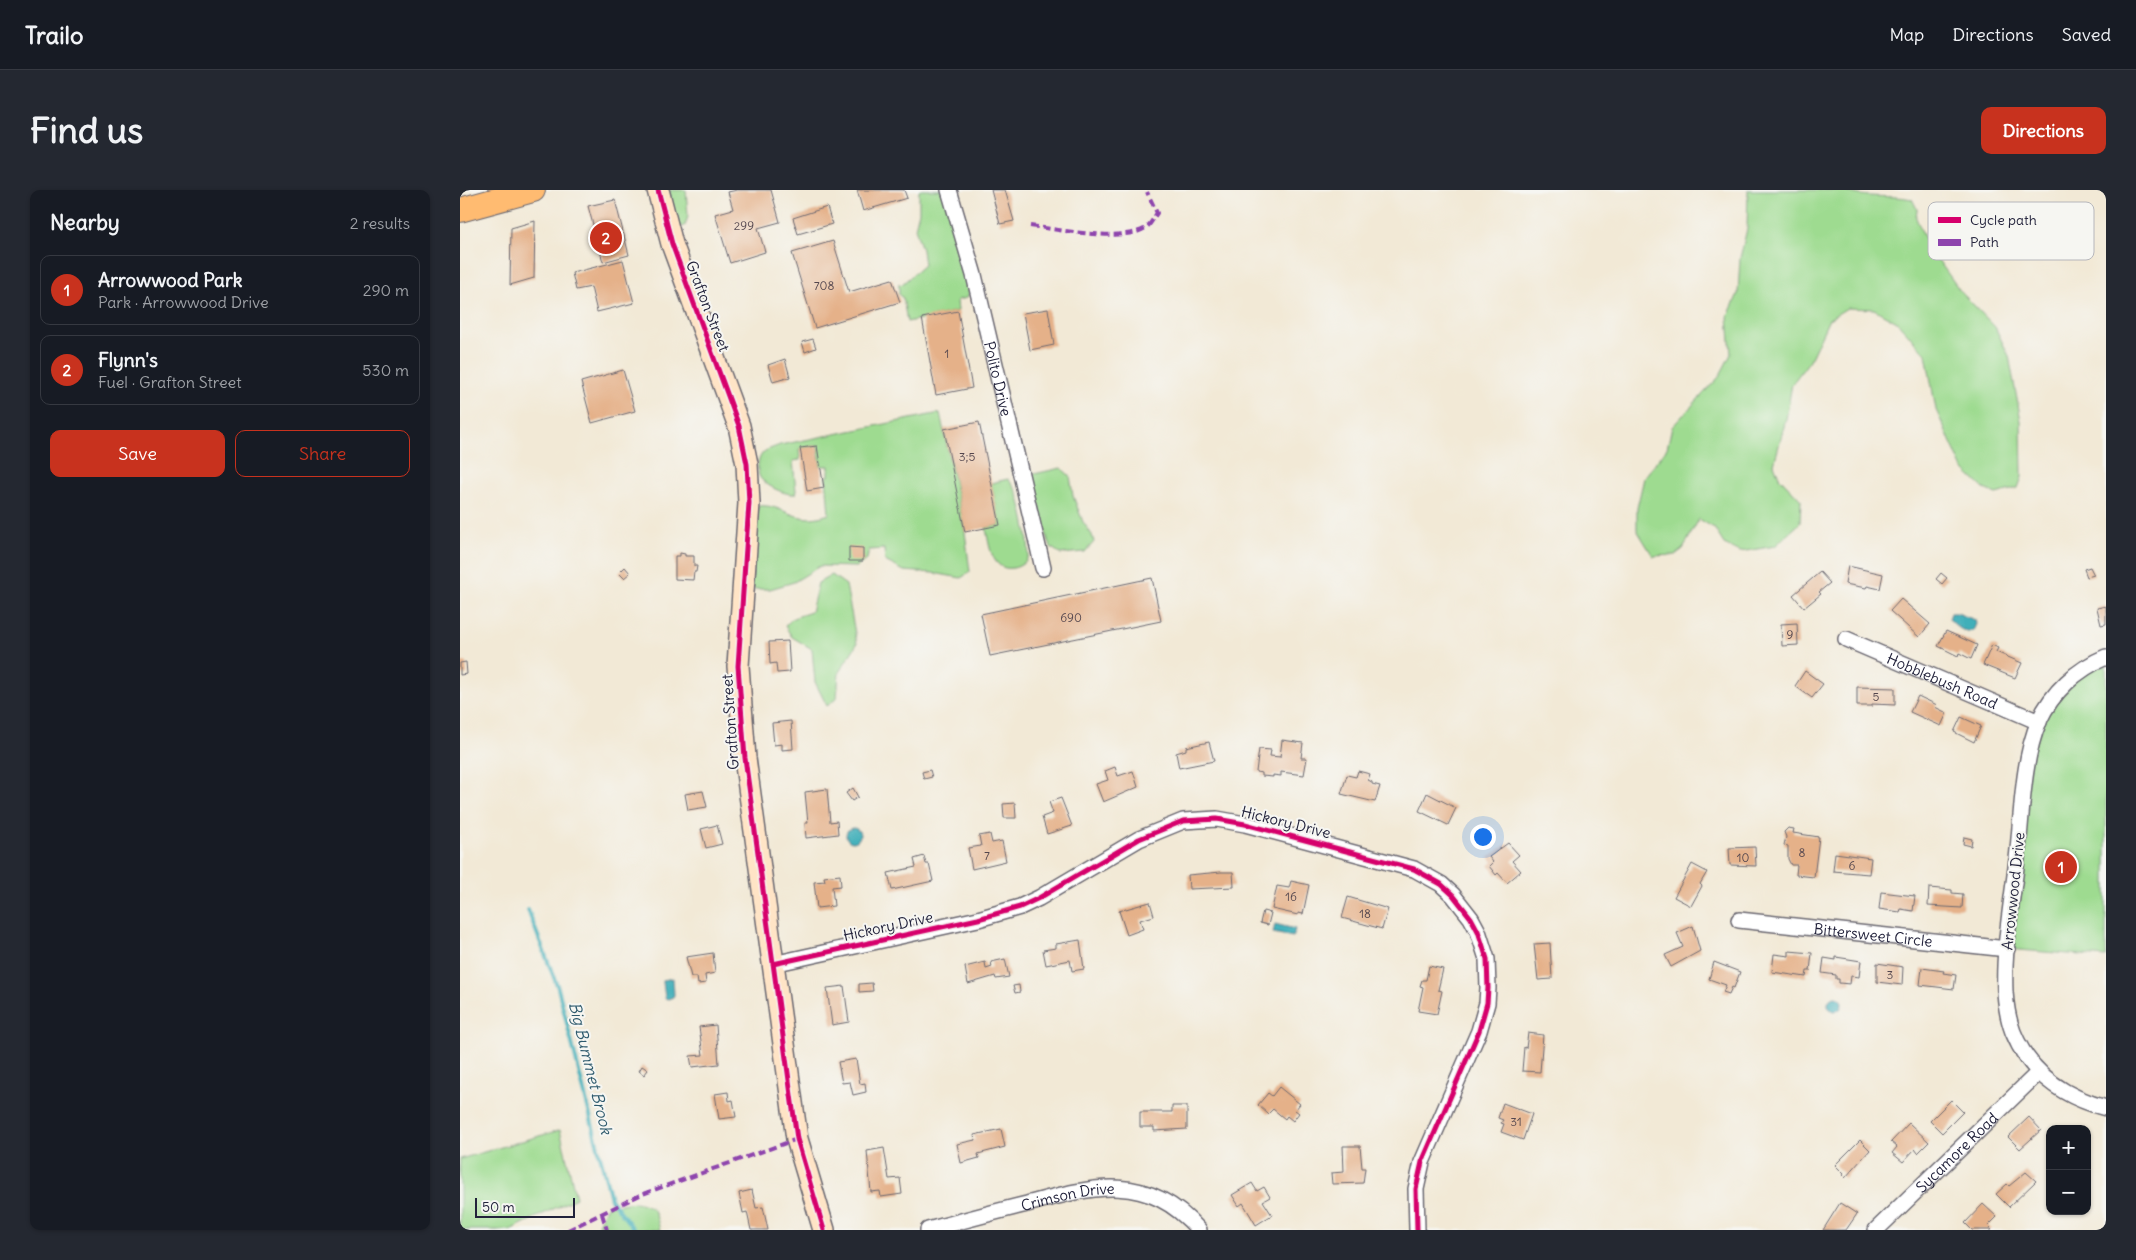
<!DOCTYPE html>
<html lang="en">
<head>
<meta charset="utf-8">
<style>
  :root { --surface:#171b24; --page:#242831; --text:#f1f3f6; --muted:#9ea1a6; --line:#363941; --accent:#c8321e }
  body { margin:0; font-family:Delius,sans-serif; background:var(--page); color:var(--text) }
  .controls { position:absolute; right:15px; bottom:15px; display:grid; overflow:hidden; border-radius:10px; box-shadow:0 1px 4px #0004 }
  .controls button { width:45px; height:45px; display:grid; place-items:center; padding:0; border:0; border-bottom:1px solid var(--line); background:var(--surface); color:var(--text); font:25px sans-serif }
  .scale { position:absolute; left:15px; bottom:12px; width:100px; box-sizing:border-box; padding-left:5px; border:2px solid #22223b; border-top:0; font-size:14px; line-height:18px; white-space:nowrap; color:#22223b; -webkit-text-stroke:4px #f6f6f2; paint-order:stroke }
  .you { position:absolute; left:1022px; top:646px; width:18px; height:18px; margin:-12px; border:4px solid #fff; border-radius:50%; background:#1a73e8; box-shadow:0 0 0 8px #1a73e833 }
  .badge { display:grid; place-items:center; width:32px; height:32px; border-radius:50%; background:var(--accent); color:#fff; font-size:16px; font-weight:700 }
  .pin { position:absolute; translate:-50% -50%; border:2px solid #fff; box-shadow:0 1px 5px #0006 }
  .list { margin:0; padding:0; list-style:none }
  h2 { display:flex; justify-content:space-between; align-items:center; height:65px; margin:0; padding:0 20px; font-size:21px }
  h2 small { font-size:16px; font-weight:400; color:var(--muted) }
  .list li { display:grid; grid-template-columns:32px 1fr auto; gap:15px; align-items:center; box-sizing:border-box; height:70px; margin:0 10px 10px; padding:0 10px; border:1px solid var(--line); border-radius:10px }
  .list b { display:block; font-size:19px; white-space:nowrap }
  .list p { margin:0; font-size:16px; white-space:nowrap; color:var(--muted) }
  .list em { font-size:16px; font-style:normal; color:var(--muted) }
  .actions { display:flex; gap:10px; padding:15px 20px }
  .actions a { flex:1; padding:11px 0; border:1px solid var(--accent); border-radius:10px; text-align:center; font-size:18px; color:var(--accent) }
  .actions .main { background:var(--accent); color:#fff }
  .map { position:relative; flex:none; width:1646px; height:1040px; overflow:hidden; border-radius:10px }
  header { display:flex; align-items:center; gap:30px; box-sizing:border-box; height:70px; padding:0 25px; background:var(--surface); border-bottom:1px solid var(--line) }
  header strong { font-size:24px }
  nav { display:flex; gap:28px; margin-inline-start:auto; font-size:18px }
  .intro { display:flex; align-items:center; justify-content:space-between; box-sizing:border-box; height:120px; padding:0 30px }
  h1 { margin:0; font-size:35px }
  .button { padding:12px 22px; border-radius:10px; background:var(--accent); color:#fff; font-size:18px; font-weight:700 }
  main { display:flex; gap:30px; padding:0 30px }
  aside { flex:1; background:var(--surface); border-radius:10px; box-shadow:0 1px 4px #0004 }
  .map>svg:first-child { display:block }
  .green { fill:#9edb90; stroke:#607e66 }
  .water { fill:#3fafb9; stroke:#30687a }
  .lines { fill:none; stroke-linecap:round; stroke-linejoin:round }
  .stream { stroke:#3fafb9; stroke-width:4 }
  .building { fill:#e5b189 }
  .street-casing { stroke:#6b6871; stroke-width:18 }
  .secondary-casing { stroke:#6b6871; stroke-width:24 }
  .primary-casing { stroke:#6b6871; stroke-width:26 }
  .street { stroke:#fff; stroke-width:15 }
  .secondary { stroke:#ffe4c6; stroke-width:21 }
  .primary { stroke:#ffbb71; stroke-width:24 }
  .quiet { stroke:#8e44ad; stroke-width:4; stroke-dasharray:8 4; stroke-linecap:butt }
  .cycleway-casing { stroke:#f6f6f2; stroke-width:8 }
  .cycleway { stroke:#d6006c; stroke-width:5 }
  .labels { text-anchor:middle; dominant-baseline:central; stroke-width:4; stroke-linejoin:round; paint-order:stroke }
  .number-label { font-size:12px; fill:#53464e }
  .street-label { font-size:15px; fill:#22223b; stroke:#f6f6f2 }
  .water-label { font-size:16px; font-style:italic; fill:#2e5a6d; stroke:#f6f6f2 }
  .key { fill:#f6f6f2; stroke:#b6b6bb; stroke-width:1 }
  .key-label { font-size:14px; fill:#22223b }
</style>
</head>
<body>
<header>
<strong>Trailo</strong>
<nav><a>Map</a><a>Directions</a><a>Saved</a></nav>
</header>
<div class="intro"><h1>Find us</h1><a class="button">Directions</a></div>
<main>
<aside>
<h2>Nearby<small>2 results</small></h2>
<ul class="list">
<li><span class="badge">1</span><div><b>Arrowwood Park</b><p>Park · Arrowwood Drive</p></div><em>290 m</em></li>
<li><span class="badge">2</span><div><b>Flynn's</b><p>Fuel · Grafton Street</p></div><em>530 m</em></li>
</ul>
<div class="actions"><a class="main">Save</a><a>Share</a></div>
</aside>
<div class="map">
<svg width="1646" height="1040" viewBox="0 0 1646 1040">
  <rect width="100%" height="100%" fill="#f6f6f2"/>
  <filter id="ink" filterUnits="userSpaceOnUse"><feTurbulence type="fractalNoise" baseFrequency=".02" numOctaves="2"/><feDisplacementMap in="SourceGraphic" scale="10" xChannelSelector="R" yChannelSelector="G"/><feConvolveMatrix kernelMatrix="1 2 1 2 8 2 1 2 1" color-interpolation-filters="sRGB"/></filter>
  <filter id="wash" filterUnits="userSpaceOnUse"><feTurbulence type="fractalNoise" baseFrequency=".0096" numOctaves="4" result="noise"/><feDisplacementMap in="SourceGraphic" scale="20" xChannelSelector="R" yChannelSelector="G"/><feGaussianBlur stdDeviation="1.12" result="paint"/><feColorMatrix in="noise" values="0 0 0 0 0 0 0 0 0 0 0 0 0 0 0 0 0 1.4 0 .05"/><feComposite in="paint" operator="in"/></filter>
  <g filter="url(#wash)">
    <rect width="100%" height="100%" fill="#f2e9d6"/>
    <path class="green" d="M209,0h17l2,26 -3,10 -8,1z
      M459,0h25l25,104 -2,4 -10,2 1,11 -51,11 -4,-24 -4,-3v-12l2,2 23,-20 -2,-15 -7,-22 4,-16z
      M1288,0h95c22,10 46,4 69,9l5,10 -1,9 12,28 33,46 34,35 14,29 12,65 1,56 -4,11 -22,6 -12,-5 -21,-20 -27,-59 -10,-56 -29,-32 -23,-13 -27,-1 -18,11 -19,41 -18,24 -6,35 -12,45 5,13 22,23 -1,23 -25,23 -35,6 -16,-8 -10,-16 -15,-9 -16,30 -8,6 -22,1 -16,-26v-22l7,-30 23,-30 5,-21 47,-50 12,-23 -3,-38 10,-22 2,-36 7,-29z
      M480,223l25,119 5,40 -9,6 -28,-5 -29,-2 -19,-10 -1,-12 -15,1 -2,9 -10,8 -37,-1 -26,16 -24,7h-19l7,-83c26,-3 37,21 71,8l-3,-38h3v-10h-8l-3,-21 -19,4 1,11 -7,1 3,30 -1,3c-10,1 -26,-7 -33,-14 -7,-7 -5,-23 3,-29 4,-2 10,-4 15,-6z
      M601,278l9,8 3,20 10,26 9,13 2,7 -9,10 -25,2 -9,-7 -3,-6 -16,-65 2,-2z
      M548,289c3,4 7,9 9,13 4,9 14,56 11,64 -2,7 -9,11 -15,12 -22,4 -24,-25 -27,-40l14,-3 -9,-42z
      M372,385l14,10 11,59 -18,28 -2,26 -10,8 -12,-24 -3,-33 -20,-12 -7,-11 8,-8 18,-6 7,-29z
      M1646,467v300l-99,-8 25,-208 24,-47z
      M100,940l16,68 -66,32h-50v-71z
      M175,1012c21,4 20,9 25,28h-58l-4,-6 9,-18z"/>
    <path class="water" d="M1491,423h6l18,7 1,4 -3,7c-12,2 -17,-6 -24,-12z
      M386 645a7 7 0 1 1 14 0a7 7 0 1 1-14 0Z
      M815,734l20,5 -2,8 -20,-4z
      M213,788l1,17 -1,2 -5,2 -3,-1 -2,-16v-2z
      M1368 814a7 7 0 1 1 14 0a7 7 0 1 1-14 0Z"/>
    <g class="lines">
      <path class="stream" d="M68,720l30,78 53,211 23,31"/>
    </g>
    <g id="blocks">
      <path class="building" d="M277,0h34l9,32 -22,6 7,24 -35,11 -15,-49 18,-5 -5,-17z
        M397,0h47l3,8 -44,13z
        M531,0h14l9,31 -14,3z
        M155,10l14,55 -26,7 -15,-56z
        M367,17l5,17 -34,10 -5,-16z
        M75,31l-1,57 -24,7 1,-57z
        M373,51l16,51 43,-13 8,23 -85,26 -23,-75z
        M163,70l11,43 -37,9 -6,-25 -15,3 -4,-17z
        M588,119l6,36 -24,5 -7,-37z
        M498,121l14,77 -36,7 -14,-77z
        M353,149l3,9 -11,4 -3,-10z
        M325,169l5,18 -17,5 -5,-17z
        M163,180l12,41 -43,12 -11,-41z
        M519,232l21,103 -35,7 -21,-103z
        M357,256l7,42 -17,3 -7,-43z
        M389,357l14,1v13h-14z
        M220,363l5,1v2h9v10h3l-1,6h-2l-1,8 -18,-1v-23h5z
        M1388,376l35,8 -3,15 -13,-3 -1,2 -21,-4z
        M165,377l5,6 -6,5 -5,-5z
        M1630,377l4,8 -7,2 -3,-8z
        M1360,382l10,11 -11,9 2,2 -17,14 -11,-13z
        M1481,383l6,5 -5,6 -6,-5z
        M692,388l9,43 -171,35 -9,-42z
        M1441,409l29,25 -11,13 -29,-26z
        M1646,416v18l-5,1 -4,-17z
        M1337,433l1,22 -16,1 -1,-22z
        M1486,441l31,14 -6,14 -12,-6 -1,3 -20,-10z
        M328,451l2,31 -13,1 -1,-10 -6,1 -1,-22z
        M1532,455l6,3 -2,4 26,11 -7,15 -32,-13z
        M6,472l1,12 -7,1v-12z
        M1345,481l18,13 -11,14 -17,-12z
        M1397,497l38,1v17l-23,-1v2h-15z
        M1458,506l19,9 -2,2 12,6 -6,13 -31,-14z
        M1501,527l20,9 -7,16 -20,-10z
        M331,531l2,28 -11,1v-6l-8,1 -2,-22z
        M822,550l21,3 -2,15h6l-3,17 -23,-3v4l-8,-1v2l-11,-1v-3l-6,-1 3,-23 12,1 -1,6 10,1z
        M749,552l5,19 -35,7 -3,-15 10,-3v-3z
        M655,577l3,9 15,-5 5,16 -35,15 -7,-18 12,-4 -3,-9z
        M470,580l2,7 -8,2 -2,-7z
        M898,581l12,3 -2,6 4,2v2l8,2 -5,16 -34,-8 6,-19 9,2z
        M393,598l5,9 -6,4 -6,-8z
        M367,599l3,33 7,-1 1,13 -32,4 -1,-15h3l-3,-31z
        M243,601l4,16 -19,3 -3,-16z
        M967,603l29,15 -8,17 -29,-14z
        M601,608l11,28 -25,8 -5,-17 11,-4 -4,-11z
        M555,613l1,15h-12l-1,-14z
        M257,635l5,19 -16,4 -5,-19z
        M1328,638l6,1 -1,4 26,4 -5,40 -18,-2 1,-10h-6l-3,-6v-13l-4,-1 2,-8 -2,-5z
        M530,644l2,9 10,-2 4,20 -34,8 -4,-21 13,-2 -2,-10z
        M1504,647l8,2 -1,7 -8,-2z
        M1048,653l11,12 -7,6 9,10 -14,12 -9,-10 -2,2 -7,-9 4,-4 -4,-5z
        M1295,657l1,19 -26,-1 -1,-17z
        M1375,663l36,5 -2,16 -36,-3z
        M464,666l2,8h3l4,17 -41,9 -4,-17 28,-6 -2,-8z
        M1232,674l15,8 -7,12 2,2 -11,20 -17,-9z
        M761,682h12l1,15 -45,2 -1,-14z
        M380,685l1,11 -9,1 2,19 -17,2 -3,-26 11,-1 -1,-4z
        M831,691l18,4 -6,29 -5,-1v2l-26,-6 5,-23 12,2z
        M1469,698l23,2v3l11,1 -1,14 -34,-2z
        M1421,702l34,4 -2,15 -12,-2 -1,3 -21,-3z
        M888,707l40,12 -6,20 -40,-11z
        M690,712l4,14 -14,4 3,9 -16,6 -8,-24z
        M803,721l8,2 -3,12 -8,-2z
        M1233,736l7,25 -29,16 -6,-12 18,-8 -6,-14z
        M620,750l4,29 -12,2 -2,-11 -24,5 -3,-15 13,-2v-4z
        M1090,753l2,36 -14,1 -4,-36z
        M1329,761l23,2 -2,18h-3l-1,6 -34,-5 2,-18 15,2z
        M253,763l2,20 -10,2 1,8 -8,1 -1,-7h-6l-5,-20z
        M1376,767l25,4 -2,16 -8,-1 -1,8 -11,-1v-4h-3v-4l-14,-2 2,-15 12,2z
        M545,769l4,18 -13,2 -1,-3 -27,8 -3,-17 20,-5 1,7 6,-2 -1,-5z
        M1254,772l26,10 -6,16 -2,-1 -3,7 -6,-2 3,-7 -17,-6z
        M1417,773l26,4 -1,18 -25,-3z
        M969,776l14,3 -5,21 4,1 -5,23 -19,-3 5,-24 -3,-1 2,-6h4z
        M1462,778l22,3 -1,2 13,2 -2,14 -34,-4z
        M412,793l1,8 -14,1v-8z
        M559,795l1,7 -5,1 -2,-7z
        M384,796l5,36 -17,3 -5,-37z
        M256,835l3,39 -27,3 -2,-11 13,-1 -4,-28z
        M1068,843l15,2 -3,37 -18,-1 2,-24 2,1z
        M396,869l4,25 5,-1 1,9 -13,3 -3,-13 -8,1 -4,-21z
        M182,876l6,4 -4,5 -5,-4z
        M819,897l21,17 -5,6 4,3 -6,8 -6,-5 -2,3 -12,-10 -5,5 -10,-9 10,-12 4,3z
        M268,902l1,9 4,-1 3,17 -17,2 -4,-25z
        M1491,910l12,12 -21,21 -12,-12z
        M1043,913l29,11 -9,26 -22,-8 3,-8 -3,-1 2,-3 -5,-2z
        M712,916h15v23l-33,2v-4h-14v-15h32z
        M1569,927l12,13 -21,19 -12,-12z
        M1449,933l20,19 -11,11 -3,-4 -12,13 -11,-9 5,-6 -6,-5z
        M541,939l4,18 -27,7 1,4 -18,5 -4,-19 18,-4 -1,-5z
        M1400,950l10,10 -25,28 -3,-3 2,-1 -9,-9z
        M883,956h17l2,22h3l-2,15 -31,1 -1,-11 13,-1z
        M424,958l5,31 11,-1 2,16 -21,3 -1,-6 -9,1 -4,-41z
        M1566,982l10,9 -27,26 -13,-13 11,-10 2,2z
        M792,993l5,8 7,-4 6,10 -7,4 9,14 -16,10 -13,-22 -4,3 -7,-11z
        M292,1000l4,18 7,-1 5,23h-17l-4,-18 -4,1 -4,-20z
        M1380,1013l17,11 -11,16h-23z
        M1523,1014l14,13 -9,9 4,4h-20l-7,-7z"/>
    </g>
  </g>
  <g filter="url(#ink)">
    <use href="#blocks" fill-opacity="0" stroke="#6b6871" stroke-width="1"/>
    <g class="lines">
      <g class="street-casing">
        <g id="street">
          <path id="s1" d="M489,0l25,85 69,293"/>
          <path id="s2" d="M1386,449l193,83"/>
          <path d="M1646,467c-29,12 -54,35 -67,64 -17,40 -17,95 -22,138 -5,44 -14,89 -12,133 1,14 3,27 8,40 17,42 51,65 93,76"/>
          <path id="s3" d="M1279,730l268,29"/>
          <path d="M313,774l205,-45 42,-12 19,-9 100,-59 44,-18 34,-2 28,5 169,45 27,15 12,11 18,23 7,13 9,28 1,29 -1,15 -8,28 -57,131 -6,27 1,41"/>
          <path id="s4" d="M468,1040c33,-9 66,-18 99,-26 66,-18 120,-33 172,26"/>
          <path id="s5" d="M1416,1040l162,-157"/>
        </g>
      </g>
      <g class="secondary-casing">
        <path id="secondary" d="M198,0l14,54 67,182 8,38 2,39 -11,163 7,92 52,381 27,91"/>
      </g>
      <g class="primary-casing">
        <path id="primary" d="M0,20l73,-20"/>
      </g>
      <use href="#street" class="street"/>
      <use href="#secondary" class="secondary"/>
      <use href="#primary" class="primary"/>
      <path class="quiet" d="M570,36c26,3 100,18 118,0 4,-4 6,-9 9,-13l-10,-21
        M142,1024l5,16
        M108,1040l72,-35 157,-56"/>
      <g class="cycleway-casing">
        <path id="cycleway" d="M198,0l14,54 67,182 8,38 2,39 -11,163 7,92 52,381 27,91
          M313,774l205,-45 42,-12 19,-9 100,-59 44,-18 34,-2 28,5 169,45 27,15 12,11 18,23 7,13 9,28 1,29 -1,15 -8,28 -57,131 -6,27 1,41"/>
      </g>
      <use href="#cycleway" class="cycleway"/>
    </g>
  </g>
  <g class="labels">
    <g class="number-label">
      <text x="284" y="35">299</text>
      <text x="364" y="95">708</text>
      <text x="487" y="163">1</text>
      <text x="507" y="266">3;5</text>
      <text x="611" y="427">690</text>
      <text x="1330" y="444">9</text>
      <text x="1416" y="506">5</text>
      <text x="1342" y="662">8</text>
      <text x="527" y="665">7</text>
      <text x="1283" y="667">10</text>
      <text x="1392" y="675">6</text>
      <text x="831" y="706">16</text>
      <text x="905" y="723">18</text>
      <text x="1430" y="784">3</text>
      <text x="1056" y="931">31</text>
    </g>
    <g class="street-label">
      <text transform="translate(248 116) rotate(69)">Grafton Street</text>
      <text stroke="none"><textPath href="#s1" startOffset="195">Polito Drive</textPath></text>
      <text stroke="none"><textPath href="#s2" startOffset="105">Hobblebush Road</textPath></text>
      <text transform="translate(270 532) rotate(-94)">Grafton Street</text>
      <text transform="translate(826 632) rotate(14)">Hickory Drive</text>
      <text transform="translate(1553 701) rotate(-84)">Arrowwood Drive</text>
      <text transform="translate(428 736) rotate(-12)">Hickory Drive</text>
      <text stroke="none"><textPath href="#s3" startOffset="135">Bittersweet Circle</textPath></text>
      <text stroke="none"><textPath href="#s5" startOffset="112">Sycamore Road</textPath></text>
      <text stroke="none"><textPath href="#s4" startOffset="144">Crimson Drive</textPath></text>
    </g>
    <g class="water-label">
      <text transform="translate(131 878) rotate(76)">Big Bummet Brook</text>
    </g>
  </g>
  <rect x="1468" y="12" width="166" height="58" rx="8" class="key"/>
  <rect x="1478" y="27" width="23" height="6" fill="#d6006c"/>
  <rect x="1478" y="49" width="23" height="7" fill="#8e44ad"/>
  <g class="key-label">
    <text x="1510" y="35">Cycle path</text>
    <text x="1510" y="57">Path</text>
  </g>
</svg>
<div class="controls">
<button>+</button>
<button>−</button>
</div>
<div class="scale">50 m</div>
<div class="you"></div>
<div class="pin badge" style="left:1601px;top:677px">1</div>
<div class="pin badge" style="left:146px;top:48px">2</div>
</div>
</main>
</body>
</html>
